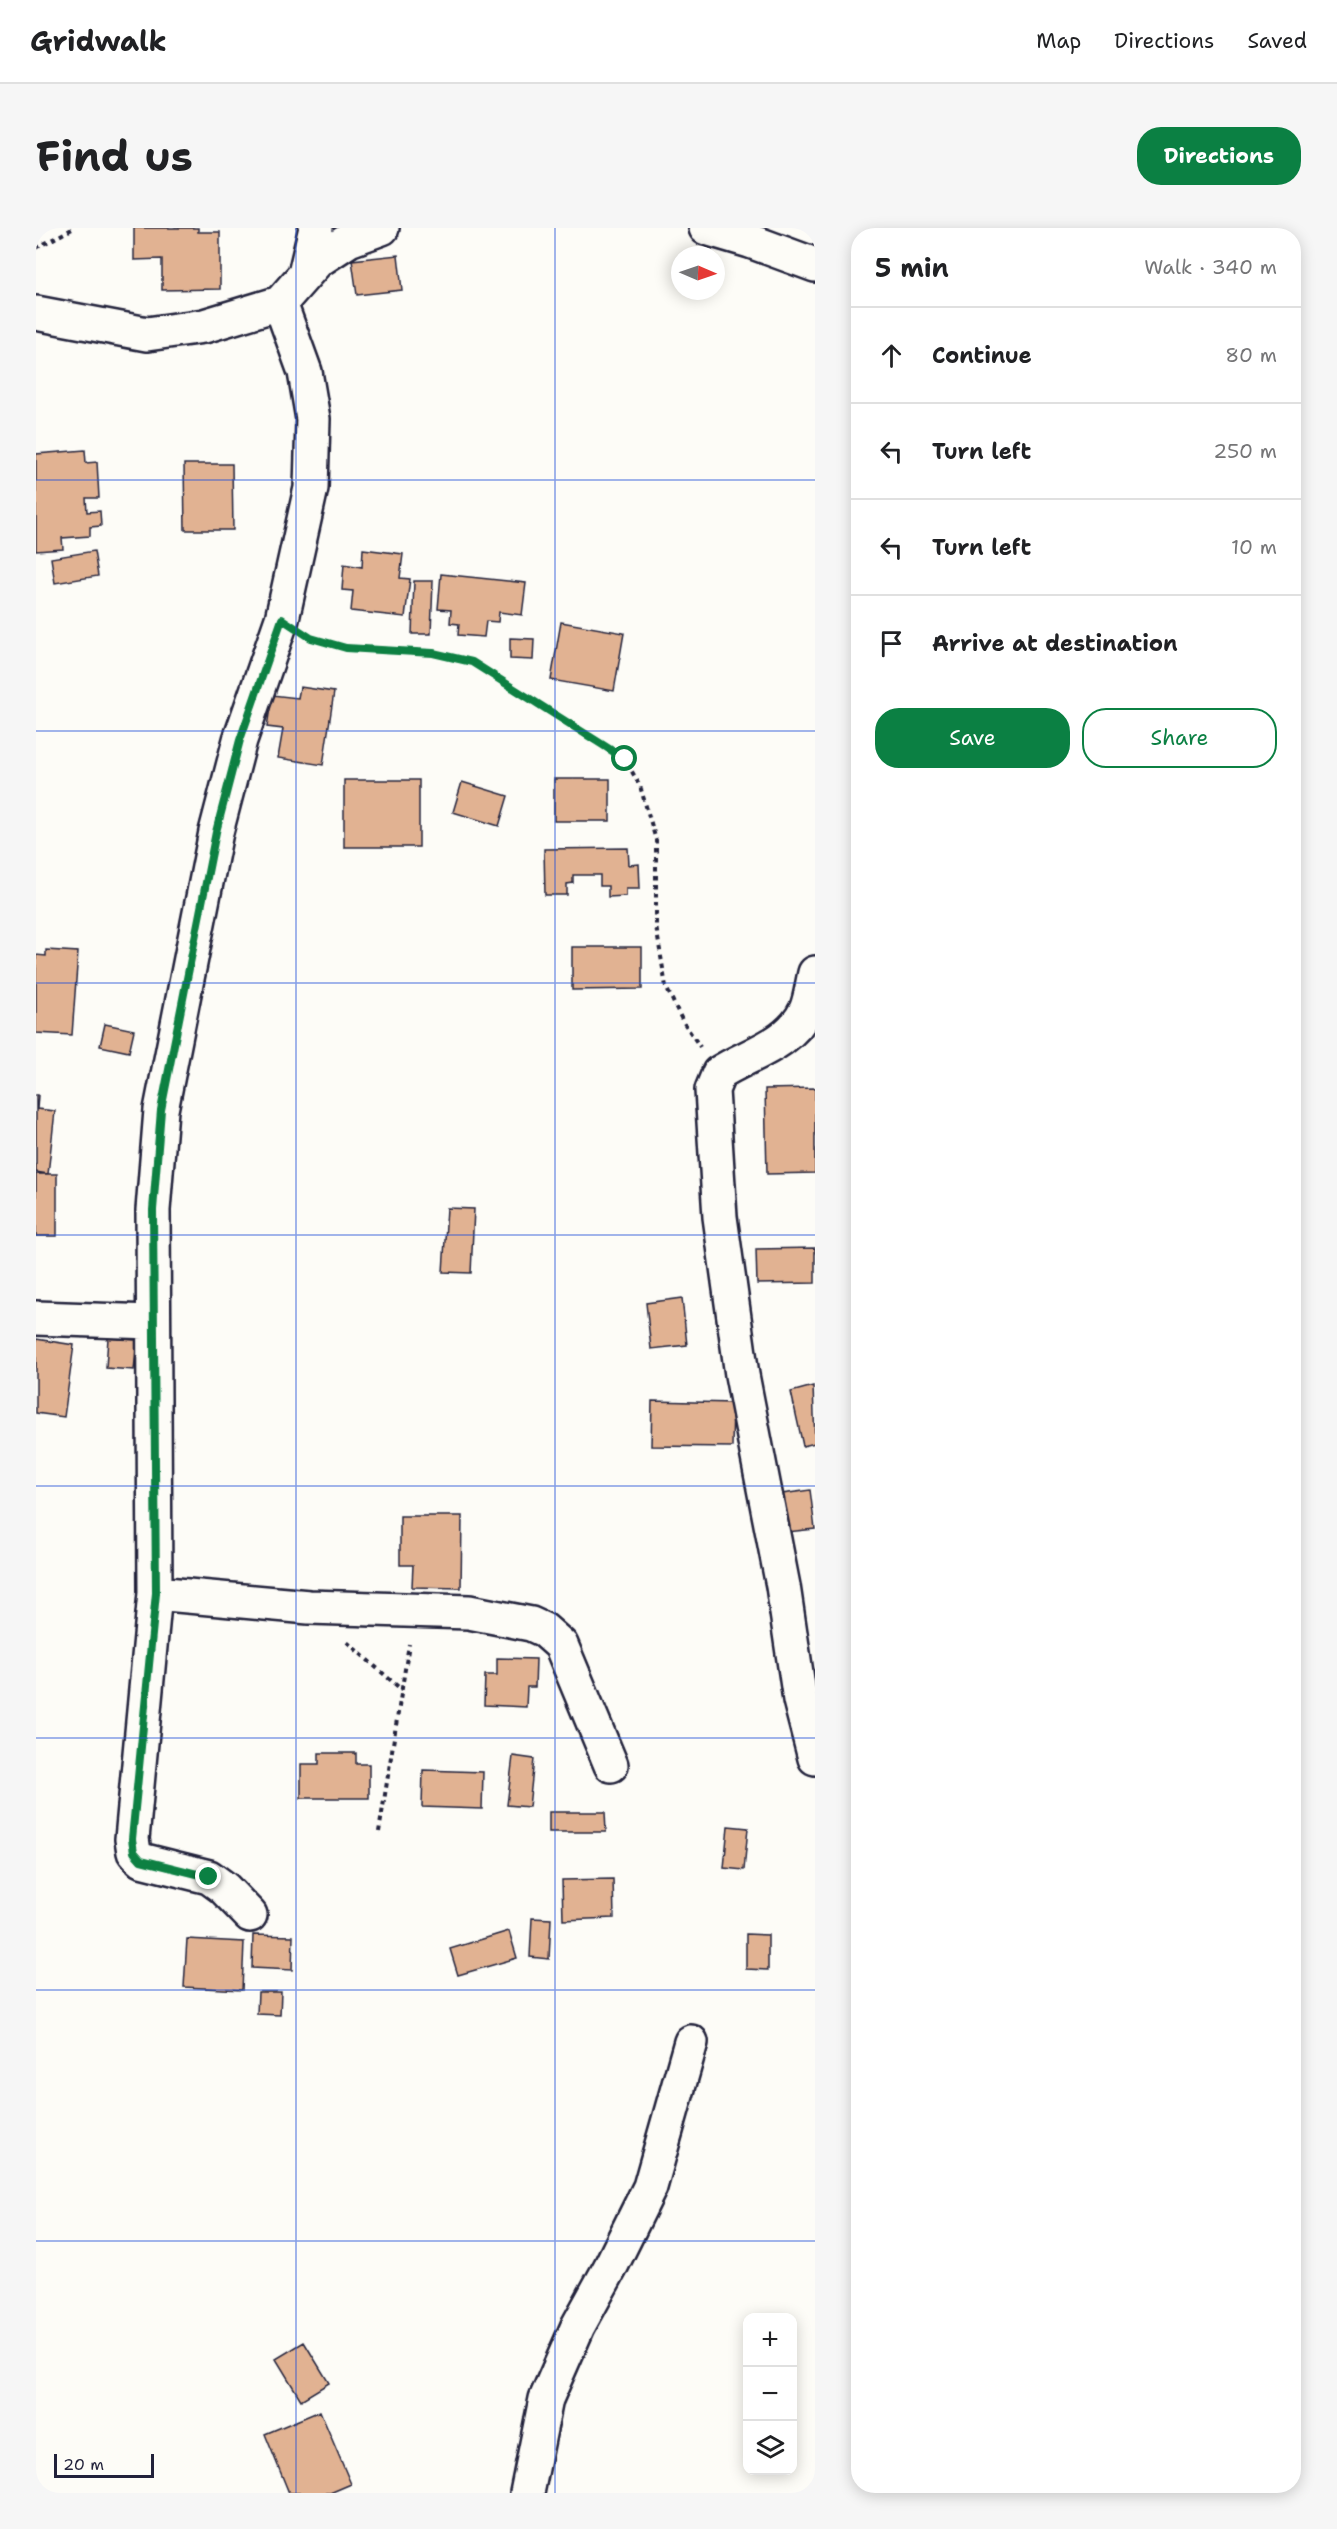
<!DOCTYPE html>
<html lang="en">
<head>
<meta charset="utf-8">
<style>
  :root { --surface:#fff; --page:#f6f6f6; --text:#202124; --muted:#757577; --line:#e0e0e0; --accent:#0b8043 }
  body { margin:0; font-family:"Shantell Sans",sans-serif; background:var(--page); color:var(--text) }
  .controls { position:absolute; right:18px; bottom:18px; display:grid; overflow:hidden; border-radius:12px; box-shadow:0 3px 15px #0003 }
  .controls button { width:54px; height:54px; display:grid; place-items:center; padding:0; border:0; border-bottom:2px solid var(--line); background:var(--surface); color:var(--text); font:30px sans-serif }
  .compass { position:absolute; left:635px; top:18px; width:54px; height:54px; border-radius:50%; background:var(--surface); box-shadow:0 3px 15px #0003; rotate:92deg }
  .scale { position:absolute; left:18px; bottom:15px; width:100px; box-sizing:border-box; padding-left:6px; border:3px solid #22223b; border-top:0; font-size:16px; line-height:21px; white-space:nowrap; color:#22223b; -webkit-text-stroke:4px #fdfcf7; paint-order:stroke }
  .stop { position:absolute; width:18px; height:18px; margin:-14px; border:4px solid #0b8043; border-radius:50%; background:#fff }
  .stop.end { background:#0b8043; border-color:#fff; box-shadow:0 2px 6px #0008 }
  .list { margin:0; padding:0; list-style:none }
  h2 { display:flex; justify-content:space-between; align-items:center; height:78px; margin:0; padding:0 24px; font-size:26px }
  h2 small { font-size:20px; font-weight:400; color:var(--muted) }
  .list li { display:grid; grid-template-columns:39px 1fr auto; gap:18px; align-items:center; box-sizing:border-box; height:96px; padding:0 24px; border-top:2px solid var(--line) }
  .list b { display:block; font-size:22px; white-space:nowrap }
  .list em { font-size:20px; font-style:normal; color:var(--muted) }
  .actions { display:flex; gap:12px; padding:18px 24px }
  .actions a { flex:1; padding:14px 0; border:2px solid var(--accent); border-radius:24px; text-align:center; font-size:21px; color:var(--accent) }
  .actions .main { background:var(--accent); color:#fff }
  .icon { flex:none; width:33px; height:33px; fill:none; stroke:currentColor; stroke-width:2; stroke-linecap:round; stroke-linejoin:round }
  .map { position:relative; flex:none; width:779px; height:2265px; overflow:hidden; border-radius:24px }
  header { display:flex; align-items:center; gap:36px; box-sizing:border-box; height:84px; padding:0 30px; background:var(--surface); border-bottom:2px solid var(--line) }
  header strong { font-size:28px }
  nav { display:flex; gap:33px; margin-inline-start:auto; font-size:21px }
  .intro { display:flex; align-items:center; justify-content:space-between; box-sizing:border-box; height:144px; padding:0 36px }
  h1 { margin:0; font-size:42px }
  .button { padding:15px 27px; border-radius:24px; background:var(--accent); color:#fff; font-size:21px; font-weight:700 }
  main { display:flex; gap:36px; padding:0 36px }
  aside { flex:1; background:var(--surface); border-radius:24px; box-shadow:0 3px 15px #0003 }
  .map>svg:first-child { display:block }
  .building { fill:#e1b292; stroke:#22223b; stroke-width:1.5 }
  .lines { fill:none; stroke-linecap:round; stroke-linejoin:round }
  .minor-casing { stroke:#22223b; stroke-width:38 }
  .path { stroke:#22223b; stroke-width:4; stroke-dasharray:4.5 4.5; stroke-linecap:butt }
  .minor { stroke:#fdfcf7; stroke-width:33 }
  .route { stroke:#0b8043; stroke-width:8 }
  .grid { fill:none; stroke:#1d4ed8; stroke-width:1.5; stroke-opacity:0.55 }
</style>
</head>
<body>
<header>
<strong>Gridwalk</strong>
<nav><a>Map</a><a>Directions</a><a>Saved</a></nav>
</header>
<div class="intro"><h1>Find us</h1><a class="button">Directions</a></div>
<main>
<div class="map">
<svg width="779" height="2265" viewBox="0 0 779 2265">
  <rect width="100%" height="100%" fill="#fdfcf7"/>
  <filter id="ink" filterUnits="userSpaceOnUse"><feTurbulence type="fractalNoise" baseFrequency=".0167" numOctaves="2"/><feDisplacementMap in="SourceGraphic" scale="12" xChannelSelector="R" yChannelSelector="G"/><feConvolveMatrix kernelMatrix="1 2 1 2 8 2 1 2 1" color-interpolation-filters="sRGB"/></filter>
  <g filter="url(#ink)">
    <path class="building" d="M98,0h64v4h22v57l-58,1v-31l-28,1z
      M362,27l4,35 -45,5 -5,-35z
      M49,222l1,13 11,-1 2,36h-13l1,14 13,-1 1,15 -11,1v9l-28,2 1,11 -27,2v-97z
      M148,236h48l1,66h-48z
      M327,321l40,5 -3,24 10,1 -5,38 -54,-6 2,-20 -11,-1 2,-26 18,3z
      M58,323l4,25 -43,7 -4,-25z
      M405,346l85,9 -4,32 -23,-3 -1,10 -12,-1 -2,16 -26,-2 1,-11 -9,-1 1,-13 -13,-1z
      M378,353h19l-2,53h-19z
      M525,394l63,11 -10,58 -63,-11z
      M474,410l24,1 -1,21 -23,-1z
      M264,459l34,5 -11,73 -45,-7 5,-29 -16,-2 5,-32 26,3z
      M518,551h56v42h-56z
      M308,552h75v67h-75z
      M426,554l46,14 -9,30 -46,-14z
      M592,620l1,17 10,-1 1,24h-14v8l-18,1v-11h-8v-11h-27v8l-6,1v11h-22l-1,-46z
      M536,719h70v42l-70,1z
      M10,722l32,2 -6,83 -36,-2v-78l10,1z
      M69,796l29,6 -5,22 -29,-6z
      M779,860v85l-48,1 -2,-85z
      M0,867h2l-1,14 18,2 -7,63 -12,-2z
      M0,946h21v62h-21z
      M411,980l27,1 -3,64 -28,-1z
      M779,1020v35l-58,1 -1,-35z
      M646,1070l5,47 -36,4 -5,-46z
      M72,1110l29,2 -3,30 -28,-2z
      M0,1111l38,6 -10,72 -28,-4z
      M777,1158l2,57 -12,3 -12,-54z
      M616,1173l81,2 -1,44 -81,-1z
      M774,1262l5,39 -28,3 -5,-38z
      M364,1288h62l-1,72 -49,-1 1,-22h-13z
      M461,1430l39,1 -1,28h-8l-1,20 -42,-2 1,-30h12z
      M283,1525h37v11h13v34h-68v-34h18z
      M477,1528l21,3 -5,48 -22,-2z
      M387,1542l60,2 -1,37 -60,-2z
      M513,1584h56l1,20h-57z
      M692,1598l20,2 -4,42 -20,-2z
      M577,1651l1,39 -51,2 -1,-40z
      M496,1690l19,1 -2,40 -19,-2z
      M473,1703l8,27 -59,17 -8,-26z
      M710,1706l22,1v35l-22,-1z
      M217,1707l40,1 -1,34 -40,-2z
      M151,1711l57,3 -2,48 -58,-3z
      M222,1764h23l-1,23 -23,-1z
      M268,2114l25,41 -28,17 -25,-41z
      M284,2183l31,73 -21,9h-41l-24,-59z"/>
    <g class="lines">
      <g class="minor-casing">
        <path id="minor" d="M670,0l44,13 65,24
          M269,46l11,-46
          M0,85l111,21 57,-8 76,-23 37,-42 32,-21 33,-12
          M779,745c-3,12 -4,26 -9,37 -16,35 -58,44 -87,63l-7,17 8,127 22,158 41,211 17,114 15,58
          M0,1090l116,4
          M119,1365l154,14 160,5 62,12 13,6 17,15 50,120
          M214,1687l-26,-27 -15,-11 -68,-17 -7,-8 -2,-13 23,-246 -2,-383 8,-100 55,-278 24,-92 42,-121 29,-131 2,-69 -8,-47 -25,-69
          M491,2265l19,-94 32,-73 32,-58 40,-81 41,-145"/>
      </g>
      <path class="path" d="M0,20l38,-20
        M274,410l36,10 87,5 39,9 153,97 15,27 16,54v86l10,61 16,33 18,27
        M311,1414l55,48
        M343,1604l30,-188"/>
      <use href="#minor" class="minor"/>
    </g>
  </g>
  <g class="lines" filter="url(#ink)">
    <path class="route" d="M173,1649l-68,-17 -7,-8 -2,-13 24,-246 -3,-383 8,-100 55,-278 24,-92 42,-121 29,19 35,10 87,5 39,9 153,97"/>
  </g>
  <path class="grid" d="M260,0v2265M519,0v2265M0,252h779M0,503h779M0,755h779M0,1007h779M0,1258h779M0,1510h779M0,1762h779M0,2013h779"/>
</svg>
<div class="controls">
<button>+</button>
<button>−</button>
<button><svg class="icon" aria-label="layers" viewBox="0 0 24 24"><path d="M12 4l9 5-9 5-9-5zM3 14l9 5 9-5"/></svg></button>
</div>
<svg class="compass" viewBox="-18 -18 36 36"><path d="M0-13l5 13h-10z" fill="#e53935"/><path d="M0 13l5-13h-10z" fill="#757577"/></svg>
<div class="scale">20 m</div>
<div class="stop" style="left:589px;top:531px"></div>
<div class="stop end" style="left:173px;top:1649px"></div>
</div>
<aside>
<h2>5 min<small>Walk · 340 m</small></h2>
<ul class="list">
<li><svg class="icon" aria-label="ahead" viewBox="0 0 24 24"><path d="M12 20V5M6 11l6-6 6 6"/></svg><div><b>Continue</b></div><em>80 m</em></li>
<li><svg class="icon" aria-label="left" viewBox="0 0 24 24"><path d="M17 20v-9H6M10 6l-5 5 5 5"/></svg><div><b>Turn left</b></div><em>250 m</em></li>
<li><svg class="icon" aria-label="left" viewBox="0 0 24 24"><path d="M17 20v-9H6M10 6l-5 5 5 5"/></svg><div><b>Turn left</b></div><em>10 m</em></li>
<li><svg class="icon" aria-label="arrive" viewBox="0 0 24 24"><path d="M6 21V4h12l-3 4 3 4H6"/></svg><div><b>Arrive at destination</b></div></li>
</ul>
<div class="actions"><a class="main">Save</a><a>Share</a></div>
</aside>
</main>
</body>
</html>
